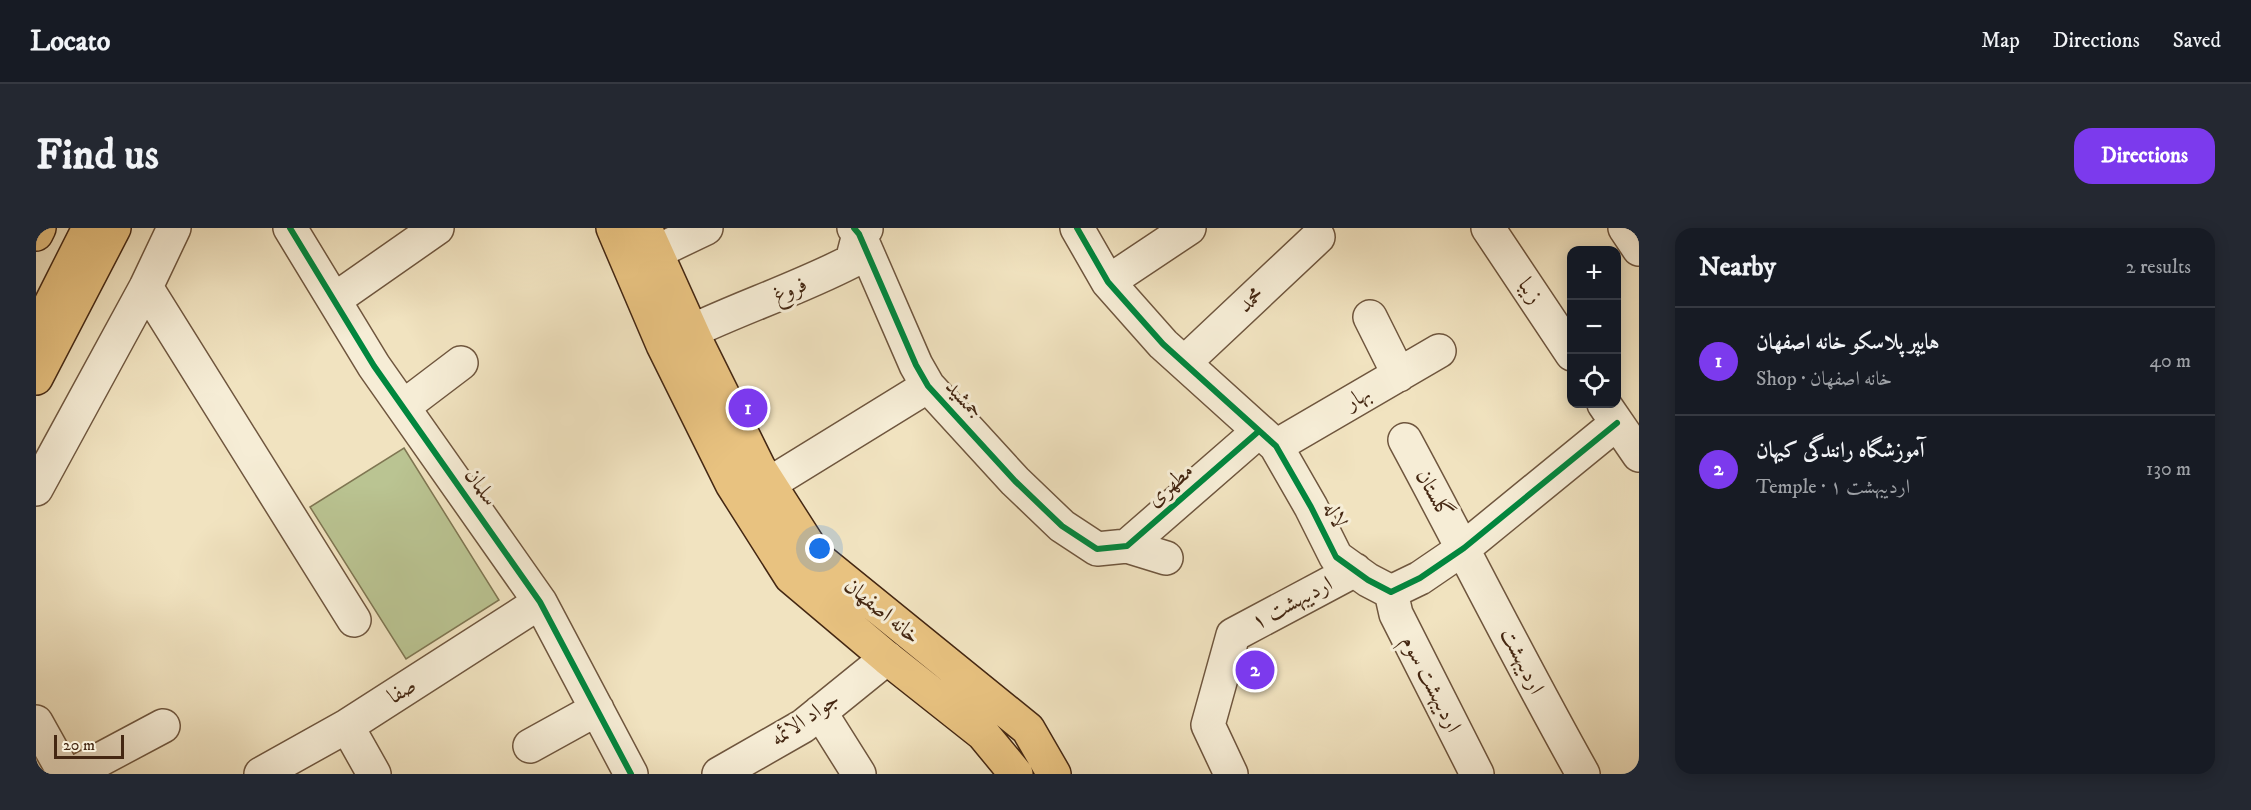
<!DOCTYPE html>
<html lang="en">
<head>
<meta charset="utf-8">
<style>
  :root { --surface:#171b24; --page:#242831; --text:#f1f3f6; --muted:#9ea1a6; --line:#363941; --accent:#7c3aed }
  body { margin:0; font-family:"IM FELL DW Pica",Amiri,serif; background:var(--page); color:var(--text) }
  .controls { position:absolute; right:18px; top:18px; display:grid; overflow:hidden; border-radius:12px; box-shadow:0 3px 15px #0003 }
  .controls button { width:54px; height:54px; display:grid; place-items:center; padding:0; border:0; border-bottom:2px solid var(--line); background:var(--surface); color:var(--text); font:30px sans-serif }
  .scale { position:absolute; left:18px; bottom:15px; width:70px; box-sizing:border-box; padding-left:6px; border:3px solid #442712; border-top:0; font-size:16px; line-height:21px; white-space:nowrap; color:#442712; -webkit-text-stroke:4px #f6edd6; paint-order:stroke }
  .you { position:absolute; left:784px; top:321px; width:21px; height:21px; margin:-15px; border:4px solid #fff; border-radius:50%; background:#1a73e8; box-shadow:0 0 0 9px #1a73e833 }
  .badge { display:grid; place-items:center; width:39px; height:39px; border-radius:50%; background:var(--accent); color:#fff; font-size:20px; font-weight:700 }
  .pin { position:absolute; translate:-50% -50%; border:3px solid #fff; box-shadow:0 2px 6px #0006 }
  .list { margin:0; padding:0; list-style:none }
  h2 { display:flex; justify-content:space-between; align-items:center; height:78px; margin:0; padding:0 24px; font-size:26px }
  h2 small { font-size:20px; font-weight:400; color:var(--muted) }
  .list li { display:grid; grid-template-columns:39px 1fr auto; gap:18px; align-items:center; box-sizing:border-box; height:108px; padding:0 24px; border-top:2px solid var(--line) }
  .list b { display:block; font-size:22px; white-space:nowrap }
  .list p { margin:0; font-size:20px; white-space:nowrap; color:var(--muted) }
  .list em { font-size:20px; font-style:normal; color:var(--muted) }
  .icon { flex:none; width:33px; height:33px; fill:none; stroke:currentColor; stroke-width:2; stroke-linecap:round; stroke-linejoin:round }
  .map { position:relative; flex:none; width:1603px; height:546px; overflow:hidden; border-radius:18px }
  header { display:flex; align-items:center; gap:36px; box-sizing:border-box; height:84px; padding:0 30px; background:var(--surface); border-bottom:2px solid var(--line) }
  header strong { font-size:28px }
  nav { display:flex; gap:33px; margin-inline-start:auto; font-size:21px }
  .intro { display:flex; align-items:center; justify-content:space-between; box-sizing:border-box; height:144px; padding:0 36px }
  h1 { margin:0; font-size:42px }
  .button { padding:15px 27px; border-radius:18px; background:var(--accent); color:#fff; font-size:21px; font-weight:700 }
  main { display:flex; gap:36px; padding:0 36px }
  aside { flex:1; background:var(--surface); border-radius:18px; box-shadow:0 3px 15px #0003 }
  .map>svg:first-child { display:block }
  .park { fill:#bac492; stroke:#7f7652; stroke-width:1.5 }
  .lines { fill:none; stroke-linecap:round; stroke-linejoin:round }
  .minor-casing { stroke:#6f563e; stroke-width:36 }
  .major-casing { stroke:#442712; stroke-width:36 }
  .highway-casing { stroke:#442712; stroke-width:36 }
  .minor { stroke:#f6edd6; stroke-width:33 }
  .major { stroke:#e8c280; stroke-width:33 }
  .highway { stroke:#e8c280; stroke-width:33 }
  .cycleway-casing { stroke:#f6edd6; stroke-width:10 }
  .cycleway { stroke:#00873e; stroke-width:6 }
  .labels { text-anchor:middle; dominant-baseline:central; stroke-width:6; stroke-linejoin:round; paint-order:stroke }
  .street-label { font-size:22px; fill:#442712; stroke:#f6edd6 }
</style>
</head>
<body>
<header>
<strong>Locato</strong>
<nav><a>Map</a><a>Directions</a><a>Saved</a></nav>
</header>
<div class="intro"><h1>Find us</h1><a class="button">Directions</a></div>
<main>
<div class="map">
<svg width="1603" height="546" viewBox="0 0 1603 546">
  <rect width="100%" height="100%" fill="#f1e3c0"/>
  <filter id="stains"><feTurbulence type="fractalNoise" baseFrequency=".00333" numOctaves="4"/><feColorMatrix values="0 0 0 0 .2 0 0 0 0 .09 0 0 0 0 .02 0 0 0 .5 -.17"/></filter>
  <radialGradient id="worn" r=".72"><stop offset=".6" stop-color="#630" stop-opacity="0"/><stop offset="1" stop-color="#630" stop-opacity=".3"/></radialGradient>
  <path class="park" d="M368,220l95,152 -93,59 -96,-152z"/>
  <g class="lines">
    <g class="minor-casing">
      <path id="minor" d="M254,0l84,138 166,236 91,172
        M818,0l5,6 57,131 12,21 87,95 47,45 35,23 30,-3 132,-115
        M1041,0l31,54 55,62 113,102 35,61 25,50 32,23 23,12 29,-14 44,-30 153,-125
        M1452,0l84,126
        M1589,0l14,21
        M620,24l50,-24
        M1072,54l81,-54
        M110,59l208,333
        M298,72l103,-72
        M1334,89l29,58
        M631,115c60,-31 125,-51 185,-82l7,-27 7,-5
        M1148,135l134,-126
        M1568,176l35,51
        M367,179l58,-44
        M1369,212c60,111 116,224 178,334
        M1240,218l163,-95
        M733,256l159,-98
        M0,261l110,-202 28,-59
        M1091,318l39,12
        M1355,364l5,22 81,160
        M784,484l39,62
        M0,494l29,52
        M311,498l27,48
        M494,518l67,-37
        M37,546l90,-48
        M225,546l86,-48 193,-124
        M683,546l84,-48 84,-68
        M1195,546l-23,-49 25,-90 122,-65"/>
    </g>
    <g class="major-casing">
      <path id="major" d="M577,0l50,117 69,139 59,93 96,81 96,76 33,40
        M609,0l51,113 63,127 57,89 212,172 26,45
        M0,150l78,-150"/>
    </g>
    <g class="highway-casing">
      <path id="highway" d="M0,6l3,-6
        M0,105l53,-105"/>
    </g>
    <use href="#minor" class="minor"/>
    <use href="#major" class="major"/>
    <use href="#highway" class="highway"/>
    <g class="cycleway-casing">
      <path id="cycleway" d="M254,0l84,138 166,236 91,172
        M818,0l5,6 57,131 12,21 87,95 47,45 35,23 30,-3 132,-115
        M1041,0l31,54 55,62 113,102 35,61 25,50 32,23 23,12 29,-14 44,-30 153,-125"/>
    </g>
    <use href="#cycleway" class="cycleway"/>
  </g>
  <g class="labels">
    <g class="street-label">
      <text transform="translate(754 62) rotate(-23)">فروغ</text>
      <text transform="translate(1494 63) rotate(56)">زیبا</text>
      <text transform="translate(1215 72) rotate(-43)">محمد</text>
      <text transform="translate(1322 170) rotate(-30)">بهار</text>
      <text transform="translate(928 171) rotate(47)">جمشید</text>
      <text transform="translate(1134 257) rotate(-41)">مطهری</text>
      <text transform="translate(445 259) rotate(55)">سلمان</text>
      <text transform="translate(1398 266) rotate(61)">گلستان</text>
      <text transform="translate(1299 287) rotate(63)">لاله</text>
      <text transform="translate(1256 375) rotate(-28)">اردیبهشت ۱</text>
      <text transform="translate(846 383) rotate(39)">خانه اصفهان</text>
      <text transform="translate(1486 433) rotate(63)">اردیبهشت</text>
      <text transform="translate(1395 456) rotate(63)">اردیبهشت سوم</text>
      <text transform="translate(366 463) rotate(-33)">صفا</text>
      <text transform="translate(769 491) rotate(-35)">جواد الائمه</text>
    </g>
  </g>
  <rect width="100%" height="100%" filter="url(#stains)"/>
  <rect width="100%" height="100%" fill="url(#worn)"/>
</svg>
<div class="controls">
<button>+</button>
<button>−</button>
<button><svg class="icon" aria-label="locate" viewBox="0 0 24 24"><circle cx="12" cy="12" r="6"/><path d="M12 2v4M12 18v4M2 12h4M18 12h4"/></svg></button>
</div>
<div class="scale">20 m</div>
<div class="you"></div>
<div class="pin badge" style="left:712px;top:180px">1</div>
<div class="pin badge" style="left:1219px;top:442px">2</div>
</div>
<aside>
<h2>Nearby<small>2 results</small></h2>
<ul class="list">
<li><span class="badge">1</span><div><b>هایپر پلاسکو خانه اصفهان</b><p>Shop · خانه اصفهان</p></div><em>40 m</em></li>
<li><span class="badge">2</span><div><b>آموزشگاه رانندگی کیهان</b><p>Temple · اردیبهشت ۱</p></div><em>130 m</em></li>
</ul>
</aside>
</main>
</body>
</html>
